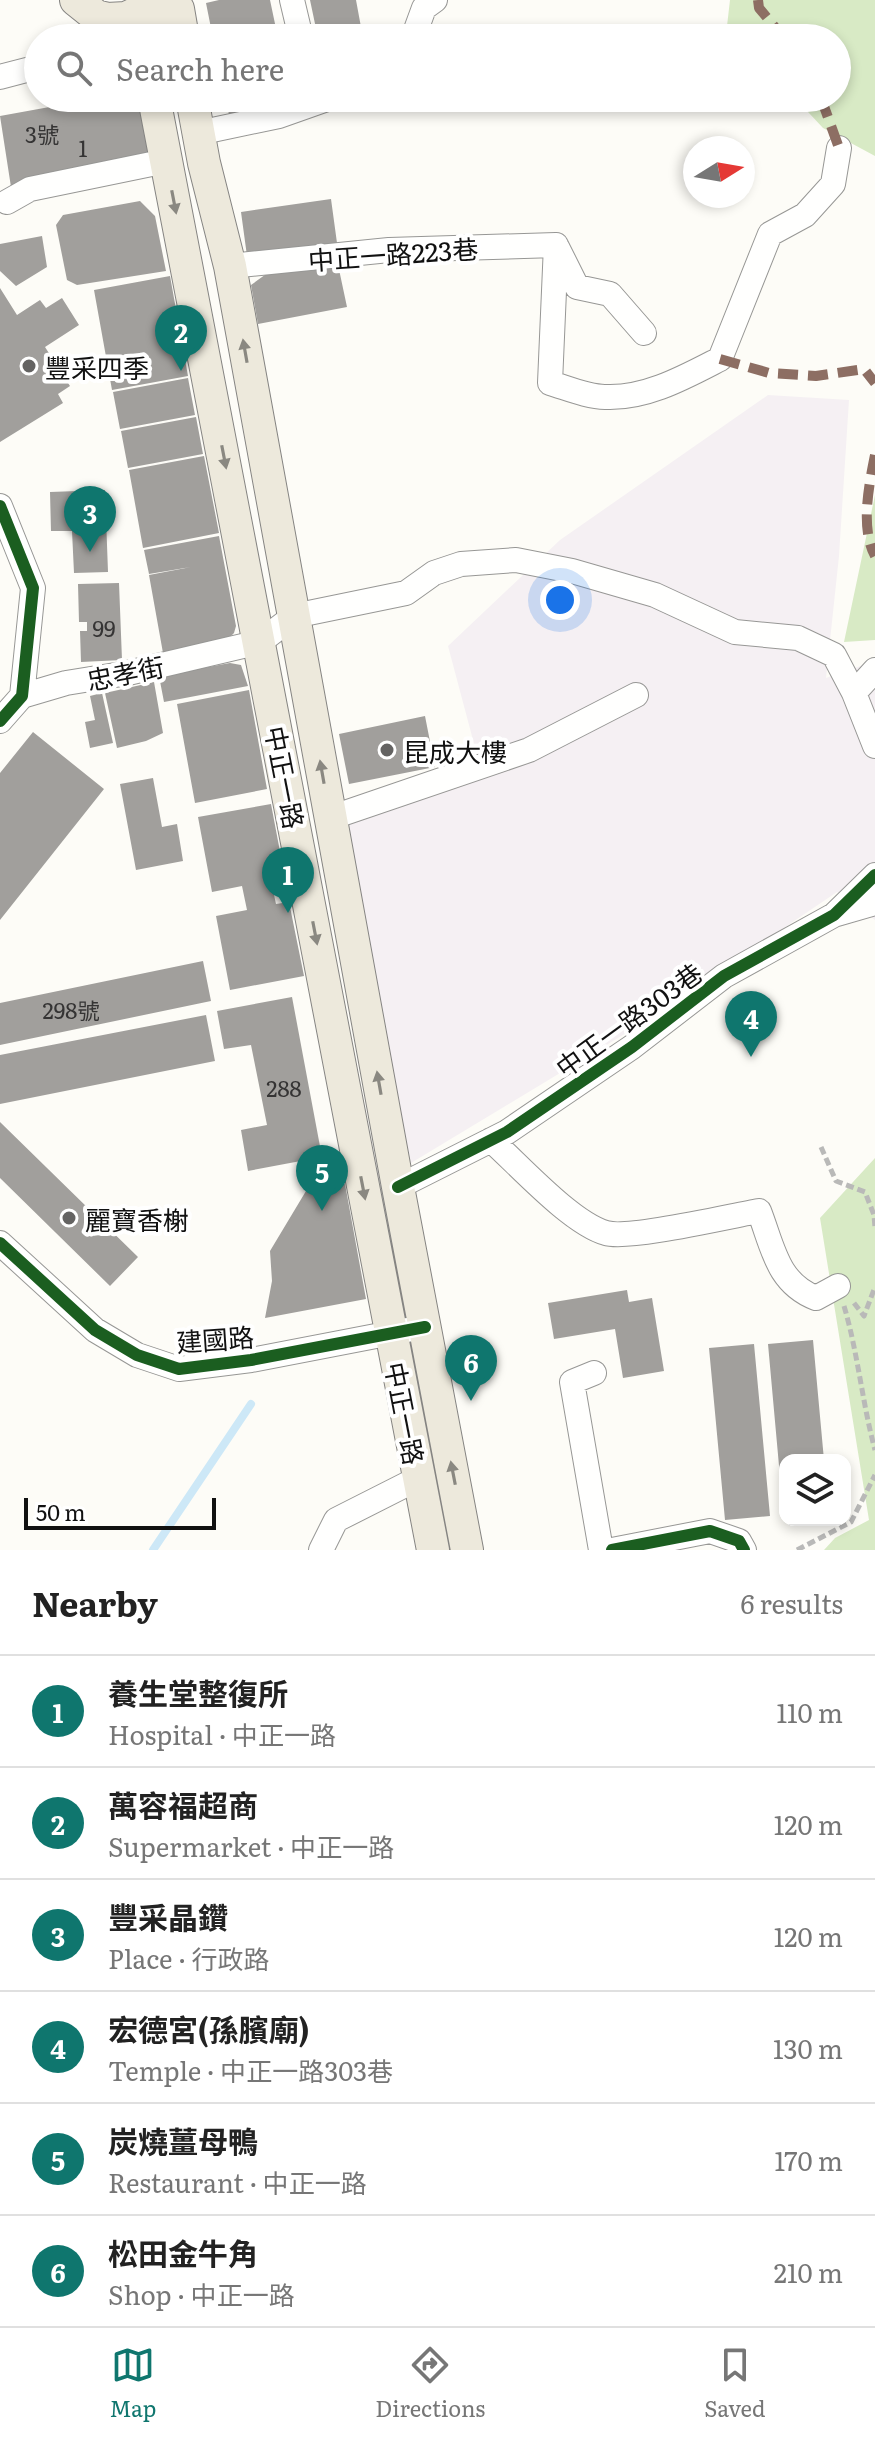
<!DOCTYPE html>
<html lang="en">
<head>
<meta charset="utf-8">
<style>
  :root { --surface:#fff; --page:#f2f2f2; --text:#222; --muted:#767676; --line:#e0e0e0; --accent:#0f766e }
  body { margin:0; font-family:Literata,"Noto Sans TC",serif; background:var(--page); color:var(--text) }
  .controls { position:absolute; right:24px; bottom:24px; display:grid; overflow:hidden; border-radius:16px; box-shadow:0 4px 12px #0003 }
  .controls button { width:72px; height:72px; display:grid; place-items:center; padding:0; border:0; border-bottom:2px solid var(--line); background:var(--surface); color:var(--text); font:40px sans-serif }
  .compass { position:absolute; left:683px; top:136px; width:72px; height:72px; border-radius:50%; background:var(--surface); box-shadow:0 4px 12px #0003; rotate:79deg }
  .scale { position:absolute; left:24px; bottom:20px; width:192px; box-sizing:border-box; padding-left:8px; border:4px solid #111; border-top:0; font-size:22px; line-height:28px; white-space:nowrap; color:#111; -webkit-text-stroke:6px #fff; paint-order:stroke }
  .you { position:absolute; left:560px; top:600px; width:28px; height:28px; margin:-20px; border:6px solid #fff; border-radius:50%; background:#1a73e8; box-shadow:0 0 0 12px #1a73e833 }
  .badge { display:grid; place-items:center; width:52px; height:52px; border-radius:50%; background:var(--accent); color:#fff; font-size:26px; font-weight:700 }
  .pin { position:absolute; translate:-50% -66px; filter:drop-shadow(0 2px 4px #0008) }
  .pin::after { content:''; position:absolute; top:42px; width:28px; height:24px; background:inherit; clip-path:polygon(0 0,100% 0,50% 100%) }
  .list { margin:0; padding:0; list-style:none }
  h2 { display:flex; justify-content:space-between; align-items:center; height:104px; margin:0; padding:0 32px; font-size:34px }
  h2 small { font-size:26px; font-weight:400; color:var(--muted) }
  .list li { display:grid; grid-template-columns:52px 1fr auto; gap:24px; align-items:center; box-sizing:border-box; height:112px; padding:0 32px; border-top:2px solid var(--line) }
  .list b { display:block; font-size:30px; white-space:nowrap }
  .list p { margin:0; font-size:26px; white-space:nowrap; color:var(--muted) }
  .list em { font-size:26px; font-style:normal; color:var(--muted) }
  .icon { flex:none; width:44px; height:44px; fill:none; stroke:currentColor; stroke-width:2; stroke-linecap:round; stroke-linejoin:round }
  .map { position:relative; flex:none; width:875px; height:1550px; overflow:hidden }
  .search { position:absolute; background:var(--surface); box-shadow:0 4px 12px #0003; left:24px; right:24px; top:24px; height:88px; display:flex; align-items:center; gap:20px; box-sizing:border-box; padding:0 28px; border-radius:44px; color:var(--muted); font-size:30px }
  .sheet { height:776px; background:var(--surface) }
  nav { display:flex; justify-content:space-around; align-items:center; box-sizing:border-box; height:112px; border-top:2px solid var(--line); background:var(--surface); font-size:22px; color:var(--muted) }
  nav a { display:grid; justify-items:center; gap:4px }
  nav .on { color:var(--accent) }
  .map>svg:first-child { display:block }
  .industrial { fill:#f5f0f3 }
  .forest { fill:#d8eac5 }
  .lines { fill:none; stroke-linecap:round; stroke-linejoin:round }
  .stream { stroke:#cde8f7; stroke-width:8 }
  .building { fill:#a19f9c }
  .minor-casing { stroke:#979795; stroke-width:26 }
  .major-casing { stroke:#858482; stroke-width:34 }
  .path { stroke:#b9b9b8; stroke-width:5; stroke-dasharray:8 4; stroke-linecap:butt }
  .minor { stroke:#fffffe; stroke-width:24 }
  .major { stroke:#ede9dc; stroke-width:32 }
  .quiet { stroke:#8d6e63; stroke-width:10; stroke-dasharray:20 10; stroke-linecap:butt }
  .cycleway-casing { stroke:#fff; stroke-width:17 }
  .cycleway { stroke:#1b5e20; stroke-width:12 }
  .oneway { fill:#8a8881 }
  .poi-dot { fill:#646362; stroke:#fff; stroke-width:3 }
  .labels { text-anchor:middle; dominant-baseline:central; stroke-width:8; stroke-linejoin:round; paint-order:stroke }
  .number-label { font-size:22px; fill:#353434 }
  .street-label { font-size:26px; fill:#111; stroke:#fff }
  .poi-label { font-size:26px; fill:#111; stroke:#fff; text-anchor:start }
</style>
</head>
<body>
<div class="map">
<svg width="875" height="1550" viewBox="0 0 875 1550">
  <rect width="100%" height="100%" fill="#fdfcf7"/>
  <path class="industrial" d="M768,395l81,5 -10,156 -13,122 49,-17v259l-38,-28 -186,126 -240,145 -67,-335 133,-73 -29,-109 112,-106z"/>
  <path class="forest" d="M730,0h145v156l-52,-28 -28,-30h42v-60h-99l-11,-12z
    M875,495v145l-31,2z
    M875,1158v392h-51l11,-12 34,-18 -49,-302z"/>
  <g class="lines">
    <path class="stream" d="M153,1550l98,-146"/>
  </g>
  <path class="building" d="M219,0h51l8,38h-65l-7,-35z
    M310,0h46l7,38h-45z
    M99,98l27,3 23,13 15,45 -153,28 -11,-71z
    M226,98h64l1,5 -62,12z
    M331,199l6,44 -90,13 -6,-44z
    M140,201l15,15 11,55 -89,14 -10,-5 -11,-55 7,-10z
    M42,236l5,31 -31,19 -16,-15v-27z
    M337,260l10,47 -89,17 -7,-39 18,-13z
    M170,276l18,100 -76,14 -18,-100z
    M0,288l17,27 23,-15 6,8 16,-10 17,27 -34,22 25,39 -12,8 5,9 -63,39z
    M188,378l7,37 -75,14 -7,-37z
    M196,417l7,37 -75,14 -7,-37z
    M204,456l15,77 -76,15 -14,-78z
    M105,490l3,82 -34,1 -2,-42h-21l-1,-39z
    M219,536l17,90 -2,7 -5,5 -66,15 -14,-78 42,-8 -42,7 -5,-24z
    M119,583l3,77 -41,2 -1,-31h7v-9h-8l-1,-38z
    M230,663l11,2 7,21 -84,16 -5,-26z
    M154,682l9,51 -17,8 -29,7 -12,-55z
    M249,690l18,99 -72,14 -18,-99z
    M102,693l11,50 -23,5 -5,-26 10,-2 -5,-24z
    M425,716l10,51 -86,17 -10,-50z
    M33,732l71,57 -104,131v-147z
    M153,778l9,49 15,-3 6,37 -47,9 -16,-86z
    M271,804l14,74 -14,3 5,23 13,-2 15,74 -74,14 -14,-74 31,-6 -5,-24 -30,6 -14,-75z
    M203,961l8,40 -211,44v-42z
    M292,997l30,160 -74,14 -7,-41 26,-5 -16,-80 -27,4 -7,-38z
    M206,1015l9,46 -215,43v-49z
    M0,1122l138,135 -28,29 -110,-108z
    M345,1184l21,115 -101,19 7,-37 -2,-30 36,-60z
    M627,1290l2,12 23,-4 12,73 -41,7 -8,-49 -61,10 -6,-36z
    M813,1340l11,120h-39v50h-2l-15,-166z
    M754,1344l16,172 -45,4 -16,-172z"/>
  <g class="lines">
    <g class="minor-casing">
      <path id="minor" d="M292,0l9,38
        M140,38l38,-29 -1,-6
        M413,38l11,-30 11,-8
        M0,77l38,-10
        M198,133l81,-17 51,-18
        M7,202l23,-13 136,-28
        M556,245l-6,138c17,5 38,14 55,14 41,2 80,-20 115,-38l50,-125 35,-19 28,-31 6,-36
        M230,266l159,-16 167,-5 21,42 33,7 34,39
        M0,506l33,82 -11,108
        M854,693l21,-23
        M0,721l22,-25 44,-13 62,-10 132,-31 34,-26 112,-23 28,-20 27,-9 55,-4 56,11 83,24 80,37 63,6 36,17 20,38 21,53
        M330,818l199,-68 107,-55
        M837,914l38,-11
        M491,1140c29,26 80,83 115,93 22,7 124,-17 153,-22 14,36 18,72 57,87l22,-12
        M398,1187l109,-55 125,-85 92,-71 110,-61 41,-40
        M0,1243l95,87 42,25 42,14 72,-9 156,-30
        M594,1373l-22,9 29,168
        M321,1550l15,-30 83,-42
        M612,1550l98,-19 29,10 5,9"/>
    </g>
    <g class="major-casing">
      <path id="major" d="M76,0l20,16 11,3 19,-1 15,-7 37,-2 5,29
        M154,98l279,1452
        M192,98l12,65 26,103 168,921 69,363"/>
    </g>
    <path class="path" d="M821,1147l15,34 29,11 9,23 1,13
      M854,1303l10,13 11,-29
      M844,1306c14,47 18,96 31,144
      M797,1550l54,-28 24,-47"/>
    <use href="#minor" class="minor"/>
    <use href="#major" class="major"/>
    <path class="quiet" d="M758,0l1,8 25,30
      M821,98l18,50
      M720,359l49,14 47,3 48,-7 11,14
      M875,455c-6,30 -15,73 0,101"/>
    <g class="cycleway-casing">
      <path id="cycleway" d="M0,506l33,82 -11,108 -22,25
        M398,1187l109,-55 125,-85 92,-71 110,-61 41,-40
        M0,1243l95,87 42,25 42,14 72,-9 174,-33
        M612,1550l98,-19 29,10 5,9"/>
    </g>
    <use href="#cycleway" class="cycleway"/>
  </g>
  <defs><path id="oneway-solid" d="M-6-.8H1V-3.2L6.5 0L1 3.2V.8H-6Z" transform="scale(2)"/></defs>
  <g class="oneway">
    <use href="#oneway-solid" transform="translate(174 202) rotate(79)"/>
    <use href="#oneway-solid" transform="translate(245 351) rotate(-100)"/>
    <use href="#oneway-solid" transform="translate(224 457) rotate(79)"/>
    <use href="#oneway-solid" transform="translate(322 772) rotate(-100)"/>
    <use href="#oneway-solid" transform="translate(315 933) rotate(79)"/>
    <use href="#oneway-solid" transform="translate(379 1083) rotate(-100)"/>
    <use href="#oneway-solid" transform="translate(363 1188) rotate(79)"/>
    <use href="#oneway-solid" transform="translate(453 1473) rotate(-101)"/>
  </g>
  <g class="poi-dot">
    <circle cx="29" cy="366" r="8"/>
    <circle cx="387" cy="750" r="8"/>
    <circle cx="69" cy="1218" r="8"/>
  </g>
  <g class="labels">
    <g class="number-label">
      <text x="42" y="133">3號</text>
      <text x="83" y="147">1</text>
      <text x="104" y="627">99</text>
      <text x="71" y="1009">298號</text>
      <text x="284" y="1087">288</text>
    </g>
    <g class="street-label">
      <text transform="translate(393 253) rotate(-4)">中正一路223巷</text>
      <text transform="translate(125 672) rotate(-11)">忠孝街</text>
      <text transform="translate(286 777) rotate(79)">中正一路</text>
      <text transform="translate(628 1019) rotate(-36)">中正一路303巷</text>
      <text transform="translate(215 1338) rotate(-4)">建國路</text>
      <text transform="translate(406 1413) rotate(79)">中正一路</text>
    </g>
    <g class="poi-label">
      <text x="45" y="366">豐采四季</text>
      <text x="403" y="750">昆成大樓</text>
      <text x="85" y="1218">麗寶香榭</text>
    </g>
  </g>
</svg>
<div class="controls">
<button><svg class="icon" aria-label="layers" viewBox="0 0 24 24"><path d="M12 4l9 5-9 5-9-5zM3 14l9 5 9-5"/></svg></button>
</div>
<svg class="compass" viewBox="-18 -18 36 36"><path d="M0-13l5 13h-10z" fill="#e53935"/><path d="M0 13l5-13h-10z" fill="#767676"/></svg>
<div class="scale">50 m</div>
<div class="you"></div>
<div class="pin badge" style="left:288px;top:913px">1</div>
<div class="pin badge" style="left:181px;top:371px">2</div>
<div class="pin badge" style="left:90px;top:552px">3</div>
<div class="pin badge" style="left:751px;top:1057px">4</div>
<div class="pin badge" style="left:322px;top:1211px">5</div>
<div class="pin badge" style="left:471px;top:1401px">6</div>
<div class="search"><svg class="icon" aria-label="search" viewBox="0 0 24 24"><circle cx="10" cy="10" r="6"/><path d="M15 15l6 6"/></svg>Search here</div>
</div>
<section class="sheet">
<h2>Nearby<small>6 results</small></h2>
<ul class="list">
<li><span class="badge">1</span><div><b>養生堂整復所</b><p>Hospital · 中正一路</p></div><em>110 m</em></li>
<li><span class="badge">2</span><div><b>萬容福超商</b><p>Supermarket · 中正一路</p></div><em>120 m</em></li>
<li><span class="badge">3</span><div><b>豐采晶鑽</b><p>Place · 行政路</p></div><em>120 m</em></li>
<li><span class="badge">4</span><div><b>宏德宮(孫臏廟)</b><p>Temple · 中正一路303巷</p></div><em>130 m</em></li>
<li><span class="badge">5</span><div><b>炭燒薑母鴨</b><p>Restaurant · 中正一路</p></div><em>170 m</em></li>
<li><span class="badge">6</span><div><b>松田金牛角</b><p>Shop · 中正一路</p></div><em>210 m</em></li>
</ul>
</section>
<nav>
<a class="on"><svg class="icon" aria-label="map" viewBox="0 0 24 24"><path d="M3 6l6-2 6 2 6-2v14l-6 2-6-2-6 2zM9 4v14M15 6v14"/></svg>Map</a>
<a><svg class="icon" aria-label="directions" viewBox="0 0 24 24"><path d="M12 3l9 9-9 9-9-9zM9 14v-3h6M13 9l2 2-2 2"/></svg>Directions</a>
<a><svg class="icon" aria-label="saved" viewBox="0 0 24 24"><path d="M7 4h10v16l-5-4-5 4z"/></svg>Saved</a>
</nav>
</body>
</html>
